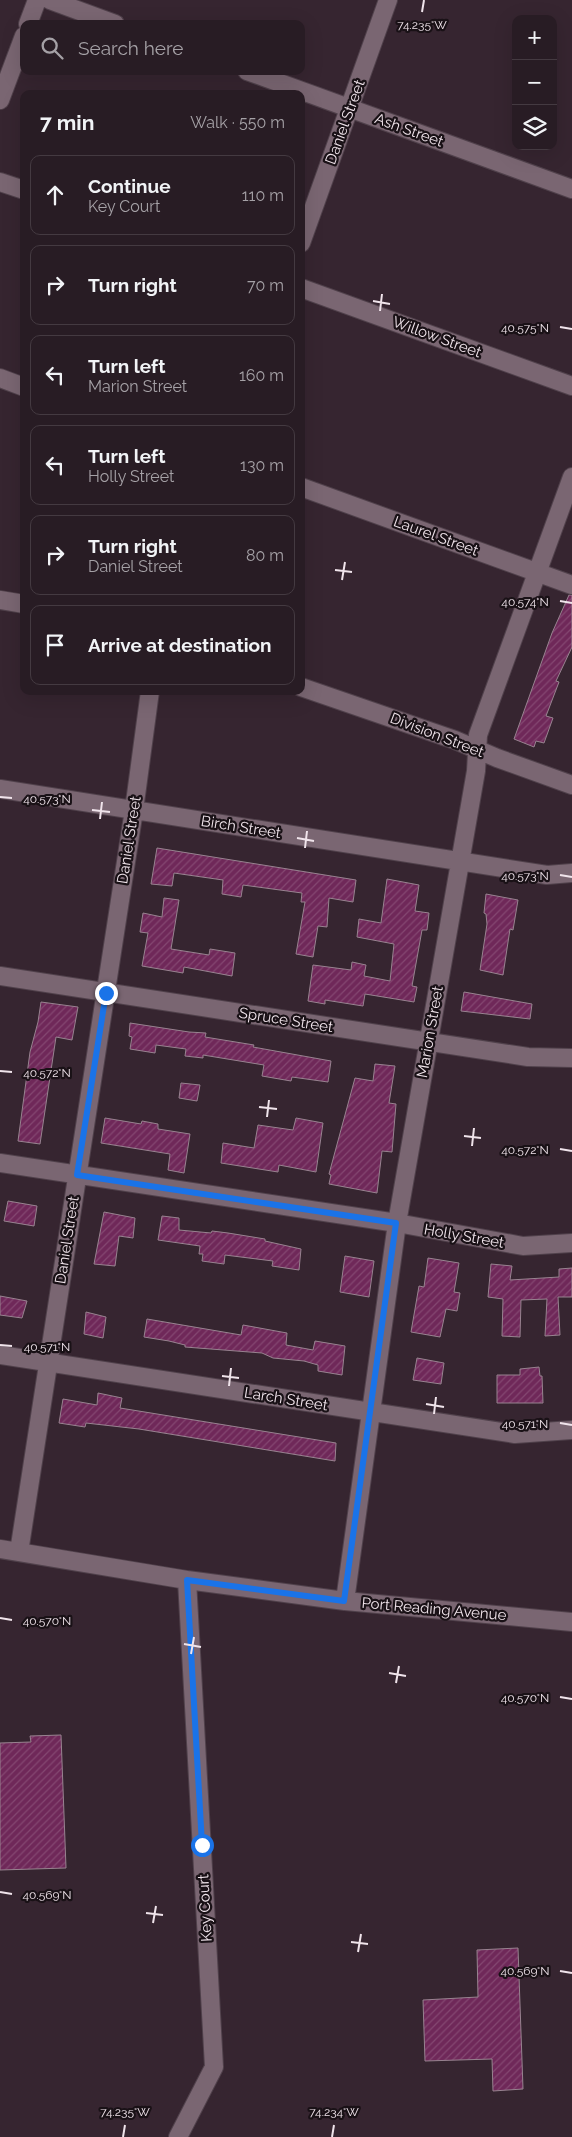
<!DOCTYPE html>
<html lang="en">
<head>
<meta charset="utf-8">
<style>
  :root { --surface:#281c24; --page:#342931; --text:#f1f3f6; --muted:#a5a1a6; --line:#443a41 }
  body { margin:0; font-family:Raleway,sans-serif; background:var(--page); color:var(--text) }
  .controls { position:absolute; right:15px; top:15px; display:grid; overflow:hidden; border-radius:10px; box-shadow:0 5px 20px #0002 }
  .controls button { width:45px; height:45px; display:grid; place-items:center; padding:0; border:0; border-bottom:1px solid var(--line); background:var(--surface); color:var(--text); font:25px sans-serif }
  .stop { position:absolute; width:15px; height:15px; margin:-11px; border:4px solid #1a73e8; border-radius:50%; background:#fff }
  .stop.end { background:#1a73e8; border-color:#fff; box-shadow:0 1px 5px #0008 }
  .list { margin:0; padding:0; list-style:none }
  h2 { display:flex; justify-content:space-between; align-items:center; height:65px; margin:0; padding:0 20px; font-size:21px }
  h2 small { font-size:16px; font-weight:400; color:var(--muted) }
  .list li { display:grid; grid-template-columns:32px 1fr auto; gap:15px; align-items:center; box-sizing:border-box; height:80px; margin:0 10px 10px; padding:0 10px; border:1px solid var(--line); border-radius:10px }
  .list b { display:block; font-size:19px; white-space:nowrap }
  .list p { margin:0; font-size:16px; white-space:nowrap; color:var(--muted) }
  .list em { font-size:16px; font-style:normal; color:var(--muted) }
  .icon { flex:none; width:28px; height:28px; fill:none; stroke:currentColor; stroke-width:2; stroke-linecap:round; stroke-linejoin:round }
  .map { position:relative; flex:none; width:572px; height:2137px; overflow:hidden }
  .search { position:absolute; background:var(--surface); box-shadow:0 5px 20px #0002; left:20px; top:20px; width:285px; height:55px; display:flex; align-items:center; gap:12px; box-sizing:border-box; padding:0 18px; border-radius:10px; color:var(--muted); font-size:19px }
  .panel { position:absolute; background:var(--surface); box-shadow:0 5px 20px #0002; left:20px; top:90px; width:285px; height:605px; border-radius:10px }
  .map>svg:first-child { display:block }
  .building { fill:url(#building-hatch); stroke:#988390 }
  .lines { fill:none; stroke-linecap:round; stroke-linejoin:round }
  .minor-casing { stroke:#50414b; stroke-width:20 }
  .minor { stroke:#7a6672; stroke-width:18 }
  .route { stroke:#1a73e8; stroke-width:6 }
  .ticks { fill:none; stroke:#f0e4eb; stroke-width:2 }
  .labels { text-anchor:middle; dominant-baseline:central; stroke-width:4.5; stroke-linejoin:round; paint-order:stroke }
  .street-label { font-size:15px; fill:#f0e4eb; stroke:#191116 }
  .ticks-label { font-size:12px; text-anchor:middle; fill:#f0e4eb; stroke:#191116; stroke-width:4.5; stroke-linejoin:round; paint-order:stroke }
</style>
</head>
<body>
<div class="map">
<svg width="572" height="2137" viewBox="0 0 572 2137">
  <defs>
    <pattern id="building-hatch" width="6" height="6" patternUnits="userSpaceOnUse" patternTransform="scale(1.25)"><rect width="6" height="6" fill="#6f2859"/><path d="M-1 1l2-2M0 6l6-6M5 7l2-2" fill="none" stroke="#844771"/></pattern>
  </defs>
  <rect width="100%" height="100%" fill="#362530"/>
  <path class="building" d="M569,595h3v52l-16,34 3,1 -13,34 7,2 -9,25 -8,-2 -2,6 -20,-8 38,-106z
    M157,848l199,32 -3,22 -24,-4 -2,29 -9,-1 -5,31 -17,-3 9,-52h-4l1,-9 -59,-8 -2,12 -19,-3 1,-14 -49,-7 -2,13 -21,-2z
    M387,879l32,6 -4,26 14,2 -2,17h-5l-10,56 5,1 -3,15 -49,-8 -2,12 -38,-6v4l-17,-3 5,-36 38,5 1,-8 14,3 -2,11 26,5 4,-37 -37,-7 2,-18 22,4z
    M486,894l32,6 -5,30 -3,-1 -7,46 -23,-5 7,-46 -1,-10 -2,-1z
    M164,898l15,2 -8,49 38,6 1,-6 25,4 -3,23 -48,-9 -1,6 -41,-7 6,-33 -8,-1 3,-19 19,4z
    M464,992l68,12 -2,15 -69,-8z
    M41,1002l37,5 -6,33 -16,-3 -16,107 -22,-3 12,-89 8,-30z
    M130,1023l59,9 17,1 -1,4 49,8 -1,2 78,14 -3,21 -36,-5 -1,4 -29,-5 2,-11 -61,-10v3l-18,-2 1,-7 -30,-4 -1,8 -25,-4 2,-12 -3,-1z
    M375,1064l20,2 -6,37 7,1 -4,48 -10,-1 -5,42 -48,-9 2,-9 -2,-1 26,-96 18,3z
    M181,1083l19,2 -3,16 -18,-3z
    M105,1118l36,6 1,-3 16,3v5l32,5 -6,39 -16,-3 2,-16 -69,-11z
    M296,1118l27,5 -7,49 -37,-7 -1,7 -57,-9 2,-20 31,5 4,-23 35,5z
    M8,1201l29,5 -3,20 -30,-5z
    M104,1212l31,6 -2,20 -14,-2 -4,30 -21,-2z
    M162,1216l17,2v12l32,3 1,-2 16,2 37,6v2l36,8 -2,21 -27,-4 1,-5 -48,-6 -1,9 -22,-3 1,-7h-4l1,-8 -42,-6z
    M345,1256l29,5 -5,36 -29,-5z
    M428,1258l31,5 -5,29 6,1 -3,18 -11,-2 -6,28 -29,-5 8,-46 5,1z
    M491,1264l21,2 -2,14 49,-3v-8l13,-1v29h-14l2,38 -15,1 2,-37 -26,1 -1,37 -18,-1 1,-37 -15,-2z
    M0,1296l27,5 -5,17 -22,-3z
    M86,1312l20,5 -3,21 -19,-4z
    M147,1319l94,16 2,-10 44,8 -1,12 27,5 2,-9 30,5 -3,29 -24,-4v-6l-14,-4 -31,-3 -11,-5 -77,-6v-2l-16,-4 -25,-4z
    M417,1358l27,5 -3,21 -28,-4z
    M539,1367l1,9h2l1,27h-46v-28h23v-6z
    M98,1393l24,5 -2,10 216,35 -1,18 -196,-32 -53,-6 -1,4 -26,-4 4,-24 34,6z
    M61,1735l5,133 -66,2v-127l31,-1 -1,-6z
    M518,1948l5,141 -30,2 -1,-32 -67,2 -2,-61 55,-3 -1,-47z"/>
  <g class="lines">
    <g class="minor-casing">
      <path id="minor" d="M50,0l65,24
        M28,24l9,-24
        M247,71l325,118
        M0,100l24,-64
        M0,182l24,8
        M301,243l87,-243
        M301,288l271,98
        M0,378l24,9
        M301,487l271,98
        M0,600l24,4
        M301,687l154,53 42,18 75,27
        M0,789l547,86 25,-2
        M0,976l528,81 44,1
        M0,1163l397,60 126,23 49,-3
        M0,1355l515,79 57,-4
        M0,1549l187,31 158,21 227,21
        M19,1552l115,-742 16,-119
        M345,1601l52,-378 79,-452 2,-36 94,-258
        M178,2137l36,-70 -27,-487"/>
    </g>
    <use href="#minor" class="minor"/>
  </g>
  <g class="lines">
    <path class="route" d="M106,993l-29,182 319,48 -52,378 -157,-21 15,265"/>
  </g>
  <path class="ticks" d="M422,12l2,-12M373,301l17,3M380,311l2,-17M560,327l12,2M335,570l17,2M342,580l3,-18M560,601l12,2M0,797l12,1M92,810l18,2M100,819l2,-17M297,838l17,3M305,848l2,-17M560,875l12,2M0,1071l12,1M259,1107l18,2M267,1117l2,-17M464,1136l17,2M472,1146l2,-18M560,1149l12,2M0,1345l12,1M222,1376l17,2M229,1386l2,-18M426,1404l18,3M434,1414l2,-17M560,1423l12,2M0,1618l12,2M184,1644l17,3M191,1654l3,-17M389,1673l17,3M396,1683l3,-17M560,1697l12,2M0,1892l12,2M146,1913l17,2M153,1923l3,-17M351,1942l17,2M358,1952l3,-18M560,1971l12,2M123,2137l2,-12M332,2137l2,-12"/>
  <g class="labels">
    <g class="street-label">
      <text transform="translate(345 122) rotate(-70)">Daniel Street</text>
      <text transform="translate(409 130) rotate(20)">Ash Street</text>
      <text transform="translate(437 337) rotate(20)">Willow Street</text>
      <text transform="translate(436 536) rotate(20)">Laurel Street</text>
      <text transform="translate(437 735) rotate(21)">Division Street</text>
      <text transform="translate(241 827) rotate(9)">Birch Street</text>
      <text transform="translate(129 840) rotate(-81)">Daniel Street</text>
      <text transform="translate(286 1020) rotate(9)">Spruce Street</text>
      <text transform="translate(430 1032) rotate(-80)">Marion Street</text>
      <text transform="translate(464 1236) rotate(10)">Holly Street</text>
      <text transform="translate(67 1240) rotate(-81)">Daniel Street</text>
      <text transform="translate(286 1399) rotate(9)">Larch Street</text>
      <text transform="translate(434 1609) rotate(5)">Port Reading Avenue</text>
      <text transform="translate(205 1908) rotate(-93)">Key Court</text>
    </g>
  </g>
  <g class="ticks-label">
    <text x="422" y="29">74.235°W</text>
    <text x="525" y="332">40.575°N</text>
    <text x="525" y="606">40.574°N</text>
    <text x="47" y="803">40.573°N</text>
    <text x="525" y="880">40.573°N</text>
    <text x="47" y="1077">40.572°N</text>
    <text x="525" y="1154">40.572°N</text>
    <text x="47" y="1351">40.571°N</text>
    <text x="525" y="1428">40.571°N</text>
    <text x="47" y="1625">40.570°N</text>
    <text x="525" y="1702">40.570°N</text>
    <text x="47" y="1899">40.569°N</text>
    <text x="525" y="1975">40.569°N</text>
    <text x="125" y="2116">74.235°W</text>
    <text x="334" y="2116">74.234°W</text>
  </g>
</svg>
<div class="controls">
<button>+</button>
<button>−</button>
<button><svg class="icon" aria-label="layers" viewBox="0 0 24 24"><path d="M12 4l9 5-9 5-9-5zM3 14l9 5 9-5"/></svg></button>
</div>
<div class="stop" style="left:202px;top:1845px"></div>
<div class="stop end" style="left:106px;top:993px"></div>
<div class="search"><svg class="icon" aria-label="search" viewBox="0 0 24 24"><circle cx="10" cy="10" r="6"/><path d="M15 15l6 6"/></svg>Search here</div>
<section class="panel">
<h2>7 min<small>Walk · 550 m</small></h2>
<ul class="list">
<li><svg class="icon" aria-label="ahead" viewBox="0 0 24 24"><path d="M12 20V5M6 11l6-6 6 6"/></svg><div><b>Continue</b><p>Key Court</p></div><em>110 m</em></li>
<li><svg class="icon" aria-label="right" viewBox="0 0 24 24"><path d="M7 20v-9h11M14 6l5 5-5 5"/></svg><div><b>Turn right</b></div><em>70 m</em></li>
<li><svg class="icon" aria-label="left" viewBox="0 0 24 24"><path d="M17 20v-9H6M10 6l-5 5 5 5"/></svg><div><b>Turn left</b><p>Marion Street</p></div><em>160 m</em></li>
<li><svg class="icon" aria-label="left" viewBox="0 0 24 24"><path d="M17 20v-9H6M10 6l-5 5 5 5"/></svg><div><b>Turn left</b><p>Holly Street</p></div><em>130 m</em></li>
<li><svg class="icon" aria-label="right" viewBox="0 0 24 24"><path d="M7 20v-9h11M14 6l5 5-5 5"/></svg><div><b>Turn right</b><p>Daniel Street</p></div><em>80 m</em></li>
<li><svg class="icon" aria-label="arrive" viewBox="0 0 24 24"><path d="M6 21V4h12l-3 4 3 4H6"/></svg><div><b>Arrive at destination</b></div></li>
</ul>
</section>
</div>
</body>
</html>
